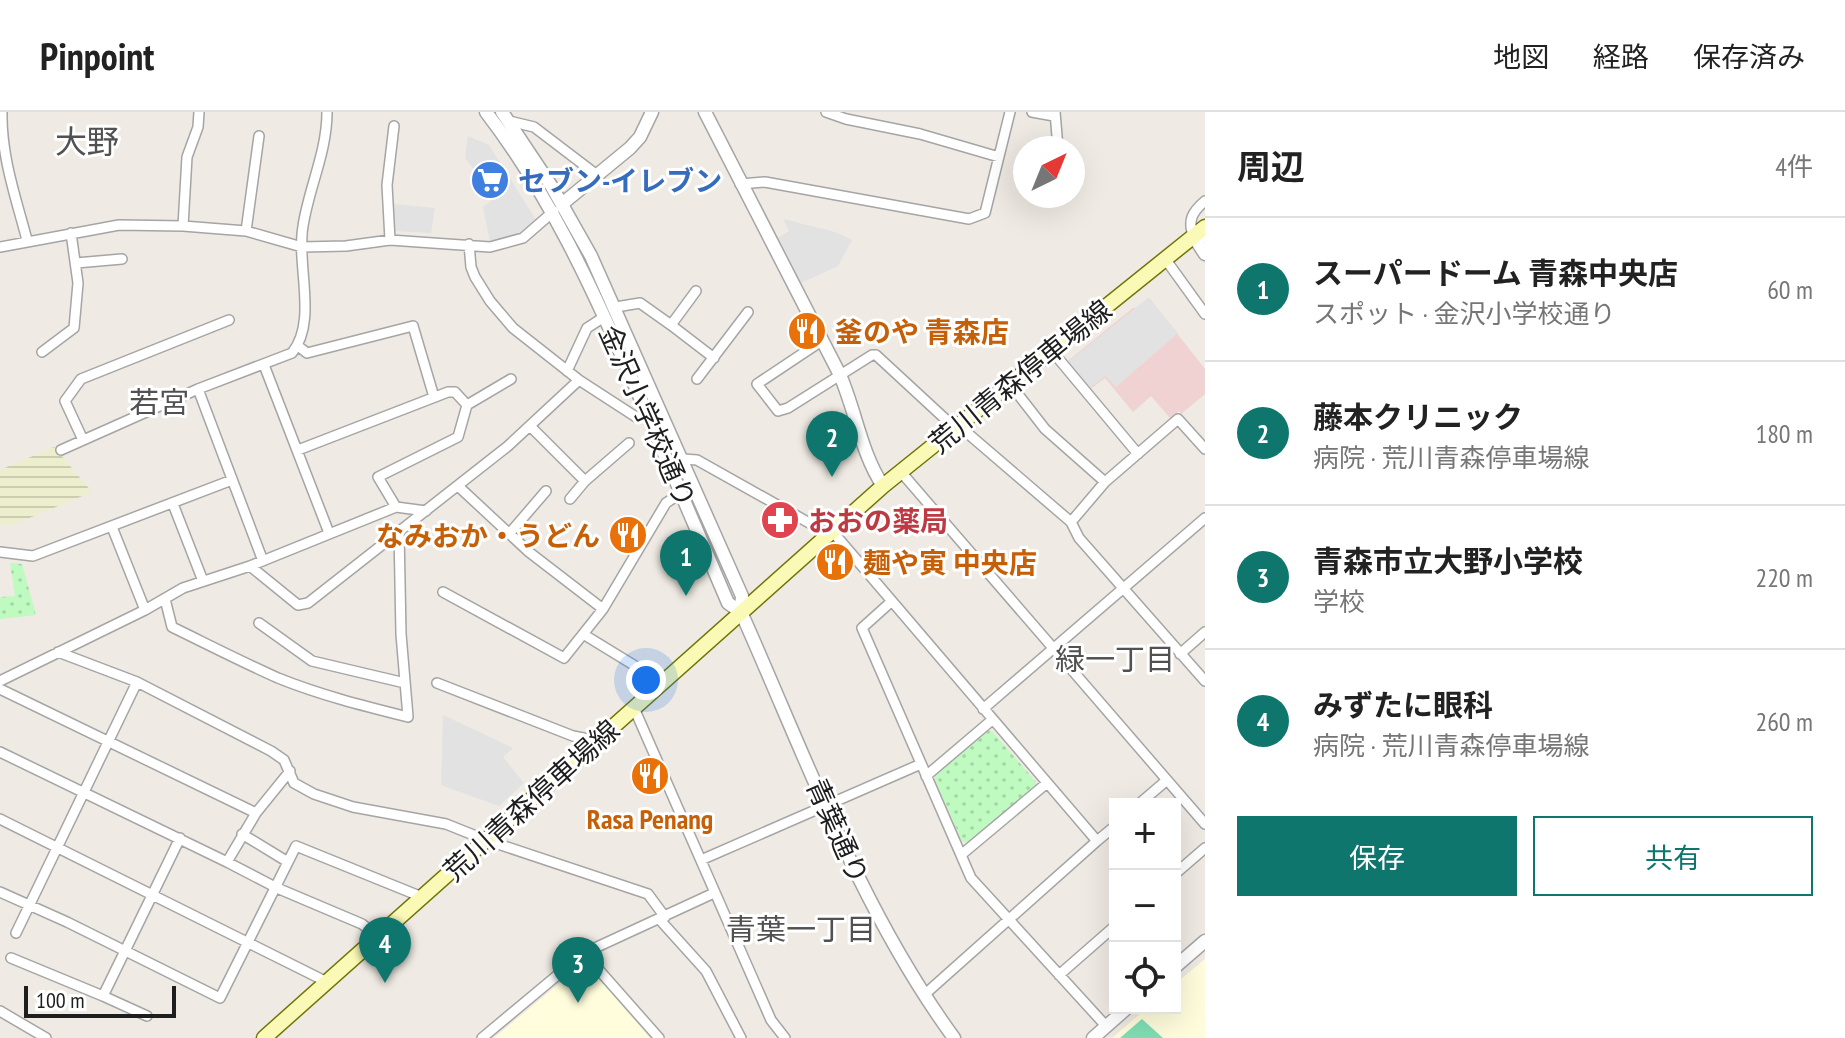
<!DOCTYPE html>
<html lang="ja">
<head>
<meta charset="utf-8">
<style>
  :root { --surface:#fff; --page:#f2f2f2; --text:#222; --muted:#767676; --line:#e0e0e0; --accent:#0f766e }
  body { margin:0; font-family:"PT Sans Narrow","Noto Sans JP",sans-serif; background:var(--page); color:var(--text) }
  .controls { position:absolute; right:24px; bottom:24px; display:grid; overflow:hidden; border-radius:0px; box-shadow:0 8px 32px #0002 }
  .controls button { width:72px; height:72px; display:grid; place-items:center; padding:0; border:0; border-bottom:2px solid var(--line); background:var(--surface); color:var(--text); font:40px sans-serif }
  .compass { position:absolute; left:1013px; top:24px; width:72px; height:72px; border-radius:50%; background:var(--surface); box-shadow:0 8px 32px #0002; rotate:43deg }
  .scale { position:absolute; left:24px; bottom:20px; width:152px; box-sizing:border-box; padding-left:8px; border:4px solid #1e1e1e; border-top:0; font-size:22px; line-height:28px; white-space:nowrap; color:#1e1e1e; -webkit-text-stroke:6px #fff; paint-order:stroke }
  .you { position:absolute; left:646px; top:568px; width:28px; height:28px; margin:-20px; border:6px solid #fff; border-radius:50%; background:#1a73e8; box-shadow:0 0 0 12px #1a73e833 }
  .badge { display:grid; place-items:center; width:52px; height:52px; border-radius:50%; background:var(--accent); color:#fff; font-size:26px; font-weight:700 }
  .pin { position:absolute; translate:-50% -66px; filter:drop-shadow(0 2px 4px #0008) }
  .pin::after { content:''; position:absolute; top:42px; width:28px; height:24px; background:inherit; clip-path:polygon(0 0,100% 0,50% 100%) }
  .list { margin:0; padding:0; list-style:none }
  h2 { display:flex; justify-content:space-between; align-items:center; height:104px; margin:0; padding:0 32px; font-size:34px }
  h2 small { font-size:26px; font-weight:400; color:var(--muted) }
  .list li { display:grid; grid-template-columns:52px 1fr auto; gap:24px; align-items:center; box-sizing:border-box; height:144px; padding:0 32px; border-top:2px solid var(--line) }
  .list b { display:block; font-size:30px; white-space:nowrap }
  .list p { margin:0; font-size:26px; white-space:nowrap; color:var(--muted) }
  .list em { font-size:26px; font-style:normal; color:var(--muted) }
  .actions { display:flex; gap:16px; padding:24px 32px }
  .actions a { flex:1; padding:18px 0; border:2px solid var(--accent); border-radius:0px; text-align:center; font-size:28px; color:var(--accent) }
  .actions .main { background:var(--accent); color:#fff }
  .icon { flex:none; width:44px; height:44px; fill:none; stroke:currentColor; stroke-width:2; stroke-linecap:round; stroke-linejoin:round }
  .map { position:relative; flex:none; width:1205px; height:926px; overflow:hidden }
  header { display:flex; align-items:center; gap:48px; box-sizing:border-box; height:112px; padding:0 40px; background:var(--surface); border-bottom:2px solid var(--line) }
  header strong { font-size:38px }
  nav { display:flex; gap:44px; margin-inline-start:auto; font-size:28px }
  main { display:flex }
  aside { flex:1; background:var(--surface) }
  .map>svg:first-child { display:block }
  .commercial { fill:#f0d2d3 }
  .education { fill:#fffddc }
  .farmland { fill:url(#farmland-rules) }
  .park { fill:url(#park-dots) }
  .pitch { fill:#80dfb5 }
  .parking { fill:#e2e2e2 }
  .lines { fill:none; stroke-linecap:round; stroke-linejoin:round }
  .minor-casing { stroke:#a5a5a5; stroke-width:12 }
  .tertiary-casing { stroke:#a5a5a5; stroke-width:15 }
  .secondary-casing { stroke:#707504; stroke-width:17 }
  .minor { stroke:#fff; stroke-width:9 }
  .tertiary { stroke:#fff; stroke-width:12 }
  .secondary { stroke:#faf9b6; stroke-width:14 }
  .labels { text-anchor:middle; dominant-baseline:central; stroke-width:6; stroke-linejoin:round; paint-order:stroke }
  .shop-label { font-size:28px; font-weight:bold; fill:#366cbe; stroke:#fff; text-anchor:start }
  .food-label { font-size:28px; font-weight:bold; fill:#c56008; stroke:#fff; text-anchor:start }
  .street-label { font-size:28px; fill:#1e1e1e; stroke:#fff }
  .health-label { font-size:28px; font-weight:bold; fill:#be3a42; stroke:#fff; text-anchor:start }
  .neighbourhood-label { font-size:30px; fill:#515151; stroke:#fff }
  .quarter-label { font-size:32px; fill:#515151; stroke:#fff }
</style>
</head>
<body>
<header>
<strong>Pinpoint</strong>
<nav><a>地図</a><a>経路</a><a>保存済み</a></nav>
</header>
<main>
<div class="map">
<svg width="1205" height="926" viewBox="0 0 1205 926">
  <defs>
    <pattern id="farmland-rules" width="6" height="5" patternUnits="userSpaceOnUse" patternTransform="scale(2)"><rect width="6" height="5" fill="#edeece"/><path d="M0 2.5h6" fill="none" stroke="#cbccb0"/></pattern>
    <pattern id="park-dots" width="8" height="8" patternUnits="userSpaceOnUse" patternTransform="scale(2)"><rect width="8" height="8" fill="#bffac1"/><path d="M2 2h.1M6 6h.1" fill="none" stroke="#a4d6a5" stroke-width="1.8" stroke-linecap="round"/></pattern>
  </defs>
  <rect width="100%" height="100%" fill="#efeae3"/>
  <path class="commercial" d="M1149,186l56,71v25l-24,20 -2,-3 -9,7 -19,-22 -18,16 -28,-34 -16,12 -21,-26 1,-4 64,-52h4z"/>
  <path class="education" d="M1205,847v79h-93l35,-30h28v-24z
    M579,855l10,1 61,70h-156z"/>
  <path class="farmland" d="M54,335l38,45 -82,34 -10,-2v-54z"/>
  <path class="park" d="M10,451l12,1 14,51 -36,4v-22l15,-1z
    M988,619h4l44,51v3l-68,58 -6,-2 -27,-60v-5z"/>
  <path class="pitch" d="M1142,907l21,19h-43z"/>
  <path class="parking" d="M468,24l21,9 47,75 -21,16 -25,6 -7,-35 12,-9 -30,-40z
    M393,92l42,4 -4,25 -35,-2z
    M783,107l52,13 17,8 -14,26 -39,18 -21,-46 11,-7z
    M1148,186l30,35 -62,54 -11,-11 -16,13 -21,-25 2,-4z
    M443,603l70,33 -10,9 21,26 -25,23 -58,-21z"/>
  <g class="lines">
    <g class="minor-casing">
      <path id="minor" d="M2,0c-1,44 14,86 25,128
        M826,0l20,7 74,15 79,23
        M1032,0l22,4
        M1055,0l3,36
        M509,9l25,6 63,48
        M740,72l25,-2 204,37 16,-6 25,-101
        M1205,89c-13,11 -18,20 -11,36l11,1
        M183,114l4,-69 11,-30 1,-15
        M246,119l13,-95
        M390,128l-3,-55 7,-59
        M469,132l2,23 4,10 15,24 23,27 66,52 57,37h12
        M0,135l119,-22 64,1 63,5 56,16 44,-1 44,-6 100,7 33,-9 31,-27
        M1166,148l39,54
        M76,151l46,-4
        M696,179l-25,34 43,33
        M616,195l24,-4 31,22
        M823,228l-66,44 21,27 10,-3 84,-53h4l79,73
        M298,234l9,7 106,-27 21,71
        M1052,239l86,103
        M42,240l32,-24 4,-45 -7,-50
        M264,253l65,168
        M567,259l20,-43 17,-11
        M697,267l51,-67
        M1010,272l35,45 60,53
        M198,277l65,172
        M958,313l113,97 8,16 126,143
        M530,314l55,55
        M83,328l-18,-39 16,-22 148,-59
        M61,338l137,-61 94,-36c26,-32 4,-88 11,-127 6,-39 24,-74 24,-114
        M298,338l150,-58h7l12,13
        M683,347l14,1 132,74
        M901,360l304,352
        M458,374l71,66 74,57
        M570,387l15,-18 44,-38
        M173,392l30,77
        M396,395l-18,-30 80,-40 9,-32 44,-26
        M1071,410l34,-40 73,-63 27,30
        M112,415l33,83
        M832,419l265,310 -173,154
        M509,422l37,-43
        M0,440l33,4 199,-76
        M250,454l48,39 10,-2 200,-157 71,-66
        M443,480l121,66 39,-49 63,-106 15,-10
        M165,487l7,28c35,17 70,35 106,51 42,17 86,28 130,39l-7,-83 -2,-103
        M892,489l-30,27 109,250 135,148
        M259,511l53,38 93,22
        M583,522l80,49
        M58,540l79,30 134,69 13,9 10,23 20,11 39,13 93,17 40,16 162,54 17,23
        M1180,542l25,-22
        M0,569l145,-71 38,-22 67,-22 146,-59 30,4
        M437,571l136,53 25,5
        M0,577l256,124
        M634,596l137,312 14,18
        M983,597l222,-191
        M0,640l227,110 29,-49 34,-42
        M926,664l66,-56
        M1139,692l28,-24
        M0,707l327,163
        M242,722l46,28
        M1097,729l18,-15
        M961,743l86,-72
        M701,748l220,-96
        M227,750l50,26 85,36 16,13
        M1175,762l30,-26
        M0,780l67,30 153,76 76,-152 126,51
        M660,808l46,51 35,67
        M16,821l121,-251
        M584,841l75,85
        M11,846l92,38 77,-158
        M1059,863l56,-49
        M103,884l44,20
        M0,899l46,27
        M482,926l102,-85 130,-60"/>
    </g>
    <g class="tertiary-casing">
      <path id="tertiary" d="M486,0c63,82 105,173 146,267 32,75 64,150 96,224l13,9 11,25c60,137 113,279 202,401
        M502,0l50,75 39,69 151,340 -1,16
        M705,0l135,263c16,37 21,78 43,111
        M562,92l68,-56 10,-11 12,-25
        M1194,125l11,17
        M1175,855l30,-26
        M1093,926l34,-30"/>
    </g>
    <g class="secondary-casing">
      <path id="secondary" d="M264,926l619,-552 322,-259"/>
    </g>
    <use href="#minor" class="minor"/>
    <use href="#tertiary" class="tertiary"/>
    <use href="#secondary" class="secondary"/>
  </g>
  <defs>
    <g id="supermarket-disc" transform="scale(2)"><circle r="9.5" fill="#3f7fe0" stroke="#fff"/><path d="M-6-5.5h2.5l.6 2H6L4.5 2H-2.5L-4.4-4H-6ZM-1.5 3.2a1.3 1.3 0 1 0 .1 0ZM3 3.2a1.3 1.3 0 1 0 .1 0Z" fill="#fff"/></g>
    <g id="restaurant-disc" transform="scale(2)"><circle r="9.5" fill="#e8710a" stroke="#fff"/><path d="M-5-6h1v4h1v-4h1v4h1v-4h1v5L-1.5 .5V6h-2V.5L-5-1ZM5-6V6H3V1.5H1.5Q1.5-4 5-6Z" fill="#fff"/></g>
    <g id="pharmacy-disc" transform="scale(2)"><circle r="9.5" fill="#e0444e" stroke="#fff"/><path d="M-2-6h4v4h4v4h-4v4h-4v-4h-4v-4h4Z" fill="#fff"/></g>
  </defs>
  <g fill-rule="evenodd">
    <use href="#supermarket-disc" x="490" y="68"/>
    <use href="#restaurant-disc" x="807" y="219"/>
    <use href="#pharmacy-disc" x="780" y="408"/>
    <use href="#restaurant-disc" x="628" y="423"/>
    <use href="#restaurant-disc" x="835" y="450"/>
    <use href="#restaurant-disc" x="650" y="664"/>
  </g>
  <g class="labels">
    <g class="shop-label">
      <text x="518" y="68">セブン-イレブン</text>
    </g>
    <g class="food-label">
      <text x="835" y="219">釜のや 青森店</text>
      <text x="600" y="423" text-anchor="end">なみおか・うどん</text>
      <text x="863" y="450">麺や寅 中央店</text>
      <text x="650" y="706" text-anchor="middle">Rasa Penang</text>
    </g>
    <g class="street-label">
      <text transform="translate(1020 264) rotate(-39)">荒川青森停車場線</text>
      <text transform="translate(648 304) rotate(66)">金沢小学校通り</text>
      <text transform="translate(531 688) rotate(-42)">荒川青森停車場線</text>
      <text transform="translate(838 719) rotate(66)">青葉通り</text>
    </g>
    <g class="health-label">
      <text x="808" y="408">おおの薬局</text>
    </g>
    <g class="neighbourhood-label">
      <text x="159" y="289">若宮</text>
      <text x="1115" y="546">緑一丁目</text>
      <text x="801" y="816">青葉一丁目</text>
    </g>
    <g class="quarter-label">
      <text x="87" y="29">大野</text>
    </g>
  </g>
</svg>
<div class="controls">
<button>+</button>
<button>−</button>
<button><svg class="icon" aria-label="locate" viewBox="0 0 24 24"><circle cx="12" cy="12" r="6"/><path d="M12 2v4M12 18v4M2 12h4M18 12h4"/></svg></button>
</div>
<svg class="compass" viewBox="-18 -18 36 36"><path d="M0-13l5 13h-10z" fill="#e53935"/><path d="M0 13l5-13h-10z" fill="#767676"/></svg>
<div class="scale">100 m</div>
<div class="you"></div>
<div class="pin badge" style="left:686px;top:484px">1</div>
<div class="pin badge" style="left:832px;top:365px">2</div>
<div class="pin badge" style="left:578px;top:891px">3</div>
<div class="pin badge" style="left:385px;top:871px">4</div>
</div>
<aside>
<h2>周辺<small>4件</small></h2>
<ul class="list">
<li><span class="badge">1</span><div><b>スーパードーム 青森中央店</b><p>スポット · 金沢小学校通り</p></div><em>60 m</em></li>
<li><span class="badge">2</span><div><b>藤本クリニック</b><p>病院 · 荒川青森停車場線</p></div><em>180 m</em></li>
<li><span class="badge">3</span><div><b>青森市立大野小学校</b><p>学校</p></div><em>220 m</em></li>
<li><span class="badge">4</span><div><b>みずたに眼科</b><p>病院 · 荒川青森停車場線</p></div><em>260 m</em></li>
</ul>
<div class="actions"><a class="main">保存</a><a>共有</a></div>
</aside>
</main>
</body>
</html>
